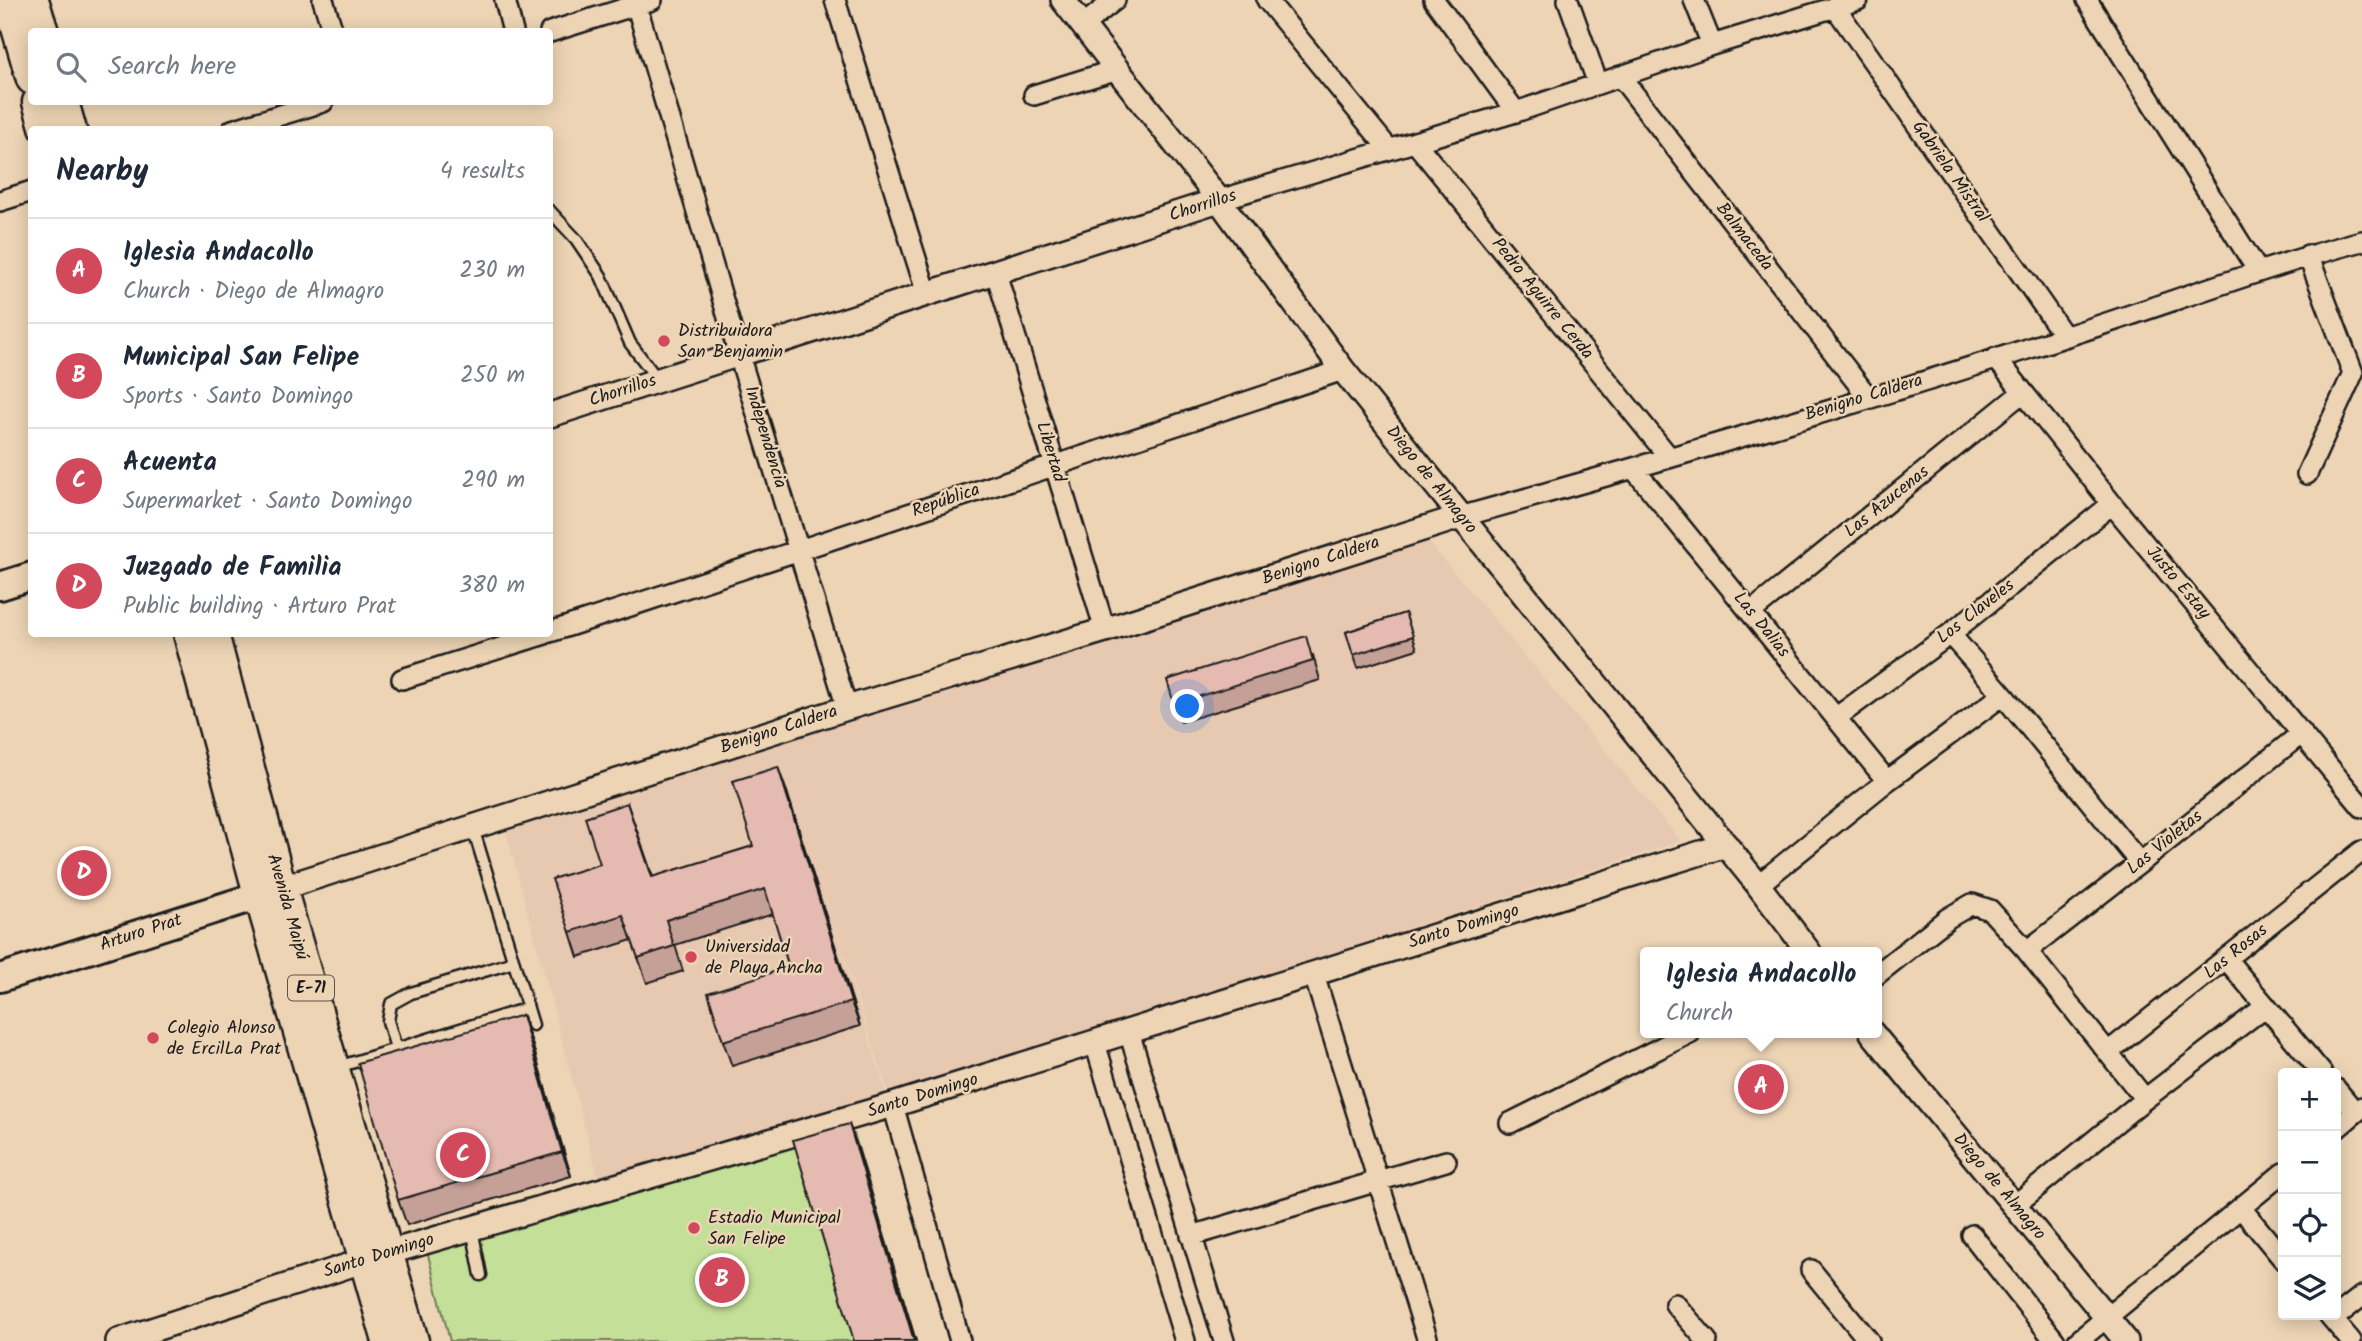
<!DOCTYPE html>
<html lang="en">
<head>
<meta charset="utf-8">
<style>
  :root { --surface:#fff; --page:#f2f2f3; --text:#1f2937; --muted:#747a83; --line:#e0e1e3; --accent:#d1495b }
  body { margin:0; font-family:Kalam,sans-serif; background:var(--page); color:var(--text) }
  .controls { position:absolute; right:21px; bottom:21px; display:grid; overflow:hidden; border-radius:7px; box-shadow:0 4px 18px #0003 }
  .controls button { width:63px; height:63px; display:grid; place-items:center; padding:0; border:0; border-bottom:2px solid var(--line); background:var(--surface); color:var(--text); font:35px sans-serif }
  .you { position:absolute; left:1188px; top:707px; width:24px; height:24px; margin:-18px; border:5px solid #fff; border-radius:50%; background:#1a73e8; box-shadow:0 0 0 10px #1a73e833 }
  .badge { display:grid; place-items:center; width:46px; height:46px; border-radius:50%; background:var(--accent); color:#fff; font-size:23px; font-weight:700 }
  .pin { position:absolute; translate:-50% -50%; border:4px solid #fff; box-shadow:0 2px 7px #0006 }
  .popup { position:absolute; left:1640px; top:947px; width:242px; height:91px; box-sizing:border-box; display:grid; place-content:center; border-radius:7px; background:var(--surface); filter:drop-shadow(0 2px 5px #0005); font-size:23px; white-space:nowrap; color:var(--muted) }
  .popup b { font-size:26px; color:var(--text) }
  .popup::after { content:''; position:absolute; left:50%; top:100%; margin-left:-14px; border:14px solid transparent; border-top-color:var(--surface) }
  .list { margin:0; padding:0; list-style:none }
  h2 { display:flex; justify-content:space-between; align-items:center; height:91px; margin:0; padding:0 28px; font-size:30px }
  h2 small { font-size:23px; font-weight:400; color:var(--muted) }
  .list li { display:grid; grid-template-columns:46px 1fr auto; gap:21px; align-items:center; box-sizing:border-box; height:105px; padding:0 28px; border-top:2px solid var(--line) }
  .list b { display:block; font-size:26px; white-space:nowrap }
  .list p { margin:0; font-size:23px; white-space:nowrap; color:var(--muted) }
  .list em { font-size:23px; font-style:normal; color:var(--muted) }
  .icon { flex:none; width:38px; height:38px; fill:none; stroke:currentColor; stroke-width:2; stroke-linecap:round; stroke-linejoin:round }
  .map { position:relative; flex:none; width:2362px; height:1341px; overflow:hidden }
  .search { position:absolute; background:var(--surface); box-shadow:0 4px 18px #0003; left:28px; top:28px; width:525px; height:77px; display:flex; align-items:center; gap:18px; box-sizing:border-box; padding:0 24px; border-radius:7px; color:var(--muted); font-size:26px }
  .panel { position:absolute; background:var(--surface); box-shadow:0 4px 18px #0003; left:28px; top:126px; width:525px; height:511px; border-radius:7px }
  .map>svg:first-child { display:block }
  .built { fill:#e7c8b1 }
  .green { fill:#c4df97; stroke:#707e5a; stroke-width:2 }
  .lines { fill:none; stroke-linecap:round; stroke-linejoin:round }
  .service-casing { stroke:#1c1c1c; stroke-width:15 }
  .minor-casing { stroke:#1c1c1c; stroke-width:24 }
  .tertiary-casing { stroke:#1c1c1c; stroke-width:28 }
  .secondary-casing { stroke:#1c1c1c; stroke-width:32 }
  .primary-casing { stroke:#1c1c1c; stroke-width:35 }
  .service { stroke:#edd4b5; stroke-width:10 }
  .minor { stroke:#edd4b5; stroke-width:19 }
  .tertiary { stroke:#edd4b5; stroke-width:23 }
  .secondary { stroke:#edd4b5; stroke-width:26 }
  .primary { stroke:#edd4b5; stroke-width:30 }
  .wall { fill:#c5a097; stroke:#1c1c1c; stroke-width:2 }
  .shaded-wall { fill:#a0827b; stroke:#1c1c1c; stroke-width:2 }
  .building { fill:#e5bab0; stroke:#1c1c1c; stroke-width:2 }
  .poi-dot { fill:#d1495b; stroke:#edd4b5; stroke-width:2.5 }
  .labels { text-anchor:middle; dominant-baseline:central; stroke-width:5; stroke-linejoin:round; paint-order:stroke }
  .shield { fill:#edd4b5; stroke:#5b534a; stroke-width:2 }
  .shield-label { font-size:16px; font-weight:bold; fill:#1c1c1c }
  .street-label { font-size:18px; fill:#1c1c1c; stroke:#edd4b5 }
  .poi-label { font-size:18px; fill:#1c1c1c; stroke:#edd4b5; text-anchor:start }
</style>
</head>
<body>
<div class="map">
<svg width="2362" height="1341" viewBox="0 0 2362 1341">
  <rect width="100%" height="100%" fill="#edd4b5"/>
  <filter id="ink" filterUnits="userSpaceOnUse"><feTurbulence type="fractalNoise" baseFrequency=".0143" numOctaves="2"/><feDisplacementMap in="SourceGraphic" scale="14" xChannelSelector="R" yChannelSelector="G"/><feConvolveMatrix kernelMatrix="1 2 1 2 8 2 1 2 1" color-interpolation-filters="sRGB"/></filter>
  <g filter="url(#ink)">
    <path class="built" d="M1427,540l254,301 -792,254 -82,-255 80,256 -288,84 -96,-361z"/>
    <path class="green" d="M854,1134l62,207h-466l-23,-90 366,-114 4,12z"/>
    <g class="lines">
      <g class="service-casing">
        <path id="service" d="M550,211l26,28 25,37 29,67 28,37
          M473,828l60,197
          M396,1048l-8,-27 3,-17 20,-11 103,-31
          M338,1067l190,-59
          M472,1229l9,46"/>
      </g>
      <g class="minor-casing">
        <path id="minor" d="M323,0l10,32
          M505,0l8,32
          M635,0l104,355 108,353
          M835,0l92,294
          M1267,0l121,148
          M1434,0l82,112
          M1568,0l30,84
          M1694,0l18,45
          M2087,0l171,271
          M1835,7l230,330
          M1083,25l32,-25
          M550,32l102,-32
          M1620,76l248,321
          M1034,95l84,-26
          M232,130l91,-28
          M1415,142l254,315
          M1219,200l297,-88 196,-67 146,-45
          M0,201l32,-10
          M996,273l109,357
          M1996,358l116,146 250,303
          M1634,469l253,312
          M2307,474l46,-101 -45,-118
          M1460,517c202,-56 405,-115 604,-180 100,-32 197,-69 298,-96
          M1751,612l272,-220
          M550,632c265,-85 528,-176 793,-262
          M1950,634l53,61 137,168
          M402,679l143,-45
          M1837,717l113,-83 162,-130
          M1758,885l129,-104 116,-86
          M2027,951l113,-88 162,-130
          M2227,960l95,113
          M1314,975l113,363
          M1876,975l72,-57 24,-14 18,6 37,41 118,148
          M1129,1032l95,309
          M1095,1043l90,298
          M2108,1052l254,-201
          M2336,1089l19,23
          M893,1105l67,236
          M1510,1123l180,-90
          M2336,1129l26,-22
          M2015,1205l130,-106 121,-93
          M2241,1208l42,51
          M1972,1235l83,106
          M1191,1236l255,-75
          M1811,1270l58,71
          M1675,1304l32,37
          M2329,1315l22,26
          M2333,1319l29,-23
          M2078,1341l205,-168"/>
      </g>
      <g class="tertiary-casing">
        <path id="tertiary" d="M1063,0l156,200 124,170 415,515 51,67
          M550,415l669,-215
          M281,888l566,-180 258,-78 355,-113
          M1872,1033l254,308
          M118,1341l269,-88 506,-148 833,-260"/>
      </g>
      <g class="secondary-casing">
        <path id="secondary" d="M0,586l32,-10
          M0,978l279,-89"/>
      </g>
      <g class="primary-casing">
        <path id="primary" d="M9,0l23,79
          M33,0l10,32
          M38,102l8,28
          M63,102l8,28
          M189,634l66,245 133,462
          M213,634l68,254 132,453"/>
      </g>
      <use href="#service" class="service"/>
      <use href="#minor" class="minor"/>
      <use href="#tertiary" class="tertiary"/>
      <use href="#secondary" class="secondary"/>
      <use href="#primary" class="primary"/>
    </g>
    <path class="wall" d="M1405,613l12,36 -59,19 -12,-36z
      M1313,655l7,25 -139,42 -7,-18z
      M787,792l73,234 -128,40 -9,-25 66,-74 -16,-53 -98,31 8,26 -36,12 -15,-43 -54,17 -8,-25 57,-129 26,74 100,-31z
      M522,1015l9,25 40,136 -164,49 -9,-25z"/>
    <path class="shaded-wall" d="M778,767l9,25 73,234 -9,-24z
      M627,803l9,25 25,74 -9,-25z
      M522,1015l9,25 40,136 -9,-24z
      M849,1124l9,24 58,193h-2z"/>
    <path class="building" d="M1405,613l8,23 -60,19 -7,-23z
      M1306,636l7,25 -139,43 -7,-24z
      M778,767l73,235 -128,39 -15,-48 81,-26 -24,-78 -99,31 8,26 -36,12 -15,-43 -53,17 -18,-53 48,-15 -15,-47 42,-14 25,74 101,-31 -20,-65z
      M522,1015l40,137 -164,48 -40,-137z
      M849,1124l65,217h-60l-61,-201z"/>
  </g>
  <g class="poi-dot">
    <circle cx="664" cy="341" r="7"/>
    <circle cx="691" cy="957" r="7"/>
    <circle cx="153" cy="1038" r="7"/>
    <circle cx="694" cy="1228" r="7"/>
  </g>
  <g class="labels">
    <rect class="shield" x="288" y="975.5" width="46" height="25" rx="5"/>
    <g class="shield-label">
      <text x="311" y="988">E-71</text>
    </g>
    <g class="street-label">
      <text transform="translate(1950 172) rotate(55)">Gabriela Mistral</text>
      <text transform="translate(1203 206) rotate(-18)">Chorrillos</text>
      <text transform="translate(1744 237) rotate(52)">Balmaceda</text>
      <text transform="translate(1542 299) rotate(51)">Pedro Aguirre Cerda</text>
      <text transform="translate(623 391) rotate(-18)">Chorrillos</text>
      <text transform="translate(1864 398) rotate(-17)">Benigno Caldera</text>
      <text transform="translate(765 437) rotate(73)">Independencia</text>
      <text transform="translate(1050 452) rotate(73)">Libertad</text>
      <text transform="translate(1431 480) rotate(51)">Diego de Almagro</text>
      <text transform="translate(946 501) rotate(-19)">República</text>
      <text transform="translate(1887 502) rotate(-39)">Las Azucenas</text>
      <text transform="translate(1321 561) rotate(-18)">Benigno Caldera</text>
      <text transform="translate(2178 583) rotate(50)">Justo Estay</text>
      <text transform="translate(1976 612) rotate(-38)">Los Claveles</text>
      <text transform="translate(1761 625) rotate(51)">Las Dalias</text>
      <text transform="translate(779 730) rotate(-18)">Benigno Caldera</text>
      <text transform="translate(2165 843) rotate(-39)">Las Violetas</text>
      <text transform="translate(287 907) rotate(74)">Avenida Maipú</text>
      <text transform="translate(1464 927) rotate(-17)">Santo Domingo</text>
      <text transform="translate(141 933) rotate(-18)">Arturo Prat</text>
      <text transform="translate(2236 952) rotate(-39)">Las Rosas</text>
      <text transform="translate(923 1096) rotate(-17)">Santo Domingo</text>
      <text transform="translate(1999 1187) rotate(50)">Diego de Almagro</text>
      <text transform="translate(379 1256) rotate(-17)">Santo Domingo</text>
    </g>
    <g class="poi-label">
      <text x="678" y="331">Distribuidora<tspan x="678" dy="21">San Benjamin</tspan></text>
      <text x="705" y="947">Universidad<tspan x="705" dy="21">de Playa Ancha</tspan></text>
      <text x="167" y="1028">Colegio Alonso<tspan x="167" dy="21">de ErcilLa Prat</tspan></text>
      <text x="708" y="1218">Estadio Municipal<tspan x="708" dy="21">San Felipe</tspan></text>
    </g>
  </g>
</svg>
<div class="controls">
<button>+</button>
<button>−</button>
<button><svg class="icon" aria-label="locate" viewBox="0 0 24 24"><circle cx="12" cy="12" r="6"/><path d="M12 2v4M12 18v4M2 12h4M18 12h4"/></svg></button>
<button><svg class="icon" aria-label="layers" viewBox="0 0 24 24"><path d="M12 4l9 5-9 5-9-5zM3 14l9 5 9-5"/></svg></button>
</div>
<div class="you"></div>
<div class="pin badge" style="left:1761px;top:1087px">A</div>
<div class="popup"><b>Iglesia Andacollo</b>Church</div>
<div class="pin badge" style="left:722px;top:1280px">B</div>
<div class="pin badge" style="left:463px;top:1155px">C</div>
<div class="pin badge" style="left:84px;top:873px">D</div>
<div class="search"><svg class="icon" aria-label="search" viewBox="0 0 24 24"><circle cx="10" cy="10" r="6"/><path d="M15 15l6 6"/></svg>Search here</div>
<section class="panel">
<h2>Nearby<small>4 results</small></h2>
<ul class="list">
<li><span class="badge">A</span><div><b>Iglesia Andacollo</b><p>Church · Diego de Almagro</p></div><em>230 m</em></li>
<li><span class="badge">B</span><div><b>Municipal San Felipe</b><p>Sports · Santo Domingo</p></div><em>250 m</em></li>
<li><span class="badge">C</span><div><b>Acuenta</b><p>Supermarket · Santo Domingo</p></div><em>290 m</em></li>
<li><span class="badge">D</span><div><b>Juzgado de Familia</b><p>Public building · Arturo Prat</p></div><em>380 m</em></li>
</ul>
</section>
</div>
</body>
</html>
